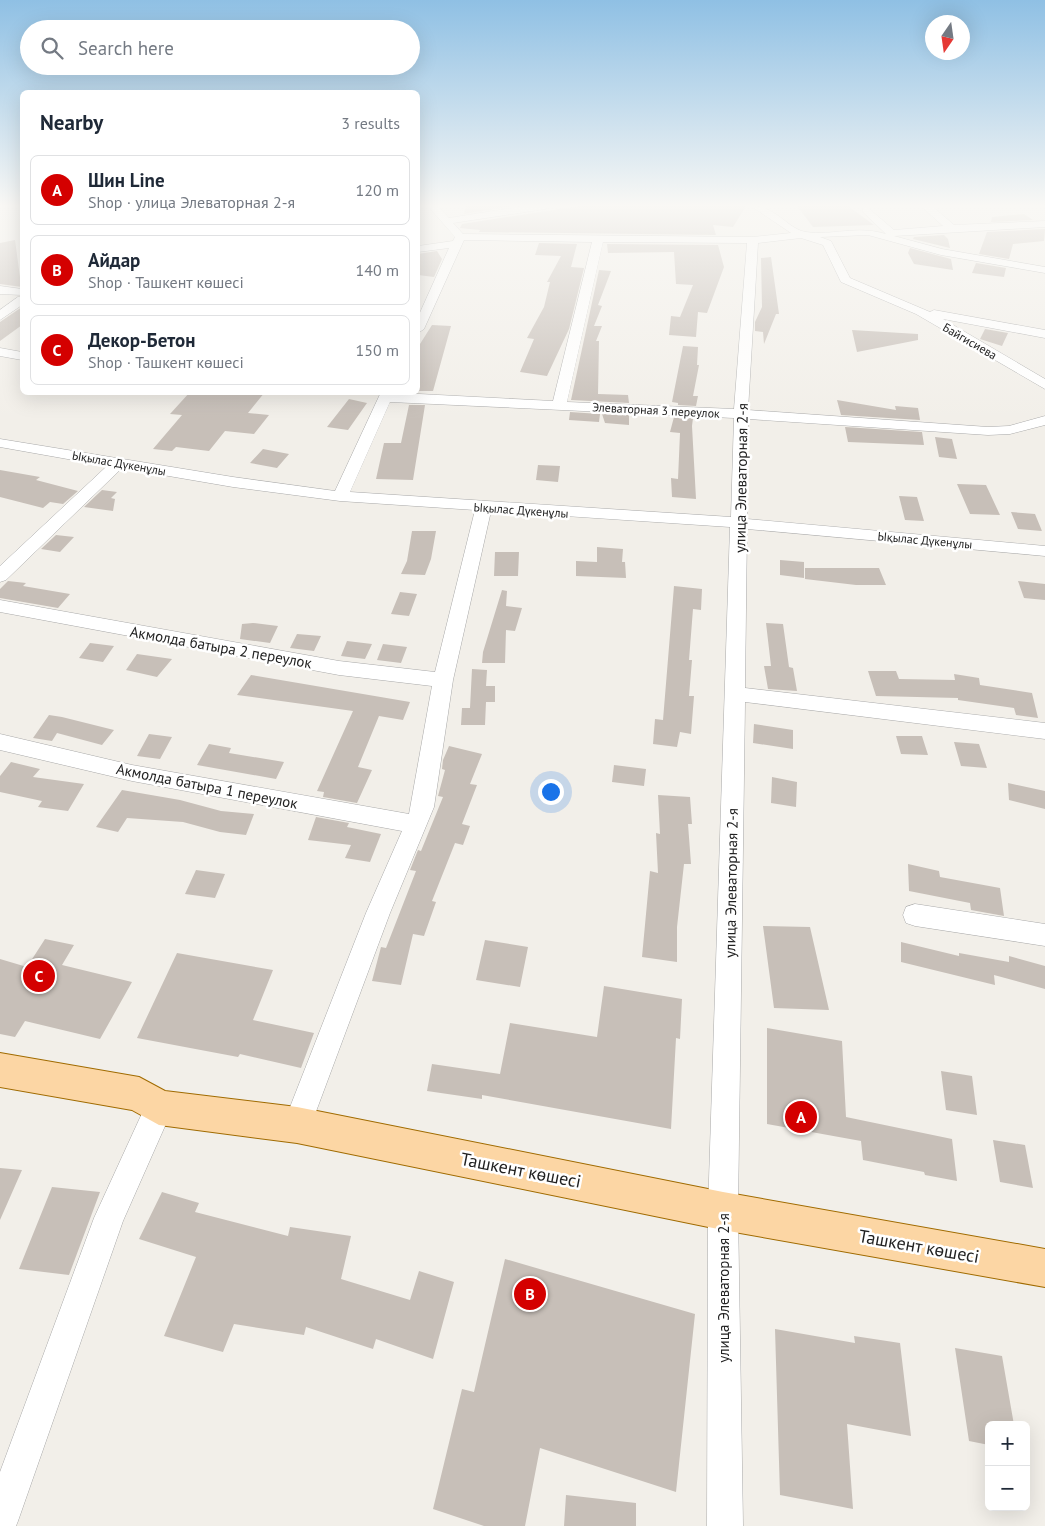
<!DOCTYPE html>
<html lang="en">
<head>
<meta charset="utf-8">
<style>
  :root { --surface:#fff; --page:#f2f2f3; --text:#1f2937; --muted:#747a83; --line:#e0e1e3; --accent:#d40000 }
  body { margin:0; font-family:"PT Sans",sans-serif; background:var(--page); color:var(--text) }
  .controls { position:absolute; right:15px; bottom:15px; display:grid; overflow:hidden; border-radius:8px; box-shadow:0 5px 20px #0002 }
  .controls button { width:45px; height:45px; display:grid; place-items:center; padding:0; border:0; border-bottom:1px solid var(--line); background:var(--surface); color:var(--text); font:25px sans-serif }
  .compass { position:absolute; left:925px; top:15px; width:45px; height:45px; border-radius:50%; background:var(--surface); box-shadow:0 5px 20px #0002; rotate:193deg }
  .you { position:absolute; left:550px; top:791px; width:18px; height:18px; margin:-12px; border:4px solid #fff; border-radius:50%; background:#1a73e8; box-shadow:0 0 0 8px #1a73e833 }
  .badge { display:grid; place-items:center; width:32px; height:32px; border-radius:50%; background:var(--accent); color:#fff; font-size:16px; font-weight:700 }
  .pin { position:absolute; translate:-50% -50%; border:2px solid #fff; box-shadow:0 1px 5px #0006 }
  .list { margin:0; padding:0; list-style:none }
  h2 { display:flex; justify-content:space-between; align-items:center; height:65px; margin:0; padding:0 20px; font-size:21px }
  h2 small { font-size:16px; font-weight:400; color:var(--muted) }
  .list li { display:grid; grid-template-columns:32px 1fr auto; gap:15px; align-items:center; box-sizing:border-box; height:70px; margin:0 10px 10px; padding:0 10px; border:1px solid var(--line); border-radius:8px }
  .list b { display:block; font-size:19px; white-space:nowrap }
  .list p { margin:0; font-size:16px; white-space:nowrap; color:var(--muted) }
  .list em { font-size:16px; font-style:normal; color:var(--muted) }
  .icon { flex:none; width:28px; height:28px; fill:none; stroke:currentColor; stroke-width:2; stroke-linecap:round; stroke-linejoin:round }
  .map { position:relative; flex:none; width:1045px; height:1526px; overflow:hidden }
  .search { position:absolute; background:var(--surface); box-shadow:0 5px 20px #0002; left:20px; top:20px; width:400px; height:55px; display:flex; align-items:center; gap:12px; box-sizing:border-box; padding:0 18px; border-radius:28px; color:var(--muted); font-size:19px }
  .panel { position:absolute; background:var(--surface); box-shadow:0 5px 20px #0002; left:20px; top:90px; width:400px; height:305px; border-radius:8px }
  .map>svg:first-child { display:block }
  .building { fill:#c7bfb8 }
  .lines { fill:none; stroke-linecap:round; stroke-linejoin:round }
  .minor-casing { stroke:#a9a9a9; stroke-width:1 }
  .major-casing { stroke:#a06b00; stroke-width:2 }
  .minor { fill:#fff; fill-rule:evenodd }
  .major { fill:#fcd6a4; fill-rule:evenodd }
  .labels { text-anchor:middle; dominant-baseline:central; stroke-width:5; stroke-linejoin:round; paint-order:stroke }
  .far-street-label { font-size:12px; fill:#222; stroke:#fff }
  .street-label { font-size:15px; fill:#222; stroke:#fff }
  .near-street-label { font-size:18px; fill:#222; stroke:#fff }
</style>
</head>
<body>
<div class="map">
<svg width="1045" height="1526" viewBox="0 0 1045 1526">
  <rect width="100%" height="100%" fill="#f2efe9"/>
  <path class="building" d="M466,206h47l-49,8z
    M579,206h167l-13,21 -20,-2 3,10 -237,-3 1,-2 -20,-2 2,-4z
    M797,206h51l26,19 -61,2z
    M1024,214l9,6 -42,2 1,-5z
    M1045,229l-1,12 -31,3 -4,15 -30,-5 8,-22z
    M944,235l4,4 2,9 -37,-9 1,-2z
    M15,240l5,37h2v10l-22,-3v-41z
    M539,243l38,1 -6,23 13,1 -15,61 -22,47 -27,-4 14,-33 -7,-1 17,-31 6,-25h-3l14,-26 -26,-1z
    M607,244l111,1 6,22 -17,46 -9,-1 -2,25 -27,-2 2,-19 9,1 13,-32 -17,-1 -2,-32 -66,1z
    M910,248l41,11 2,11 -39,-6 -6,-11z
    M437,251l5,8 -8,18 -16,-2v-21z
    M771,257l8,57h-3l-12,30 -1,-12 -8,-1v-9l7,-15 -1,-49z
    M976,263l30,5 -2,9 -32,-4z
    M599,270l12,1 -13,34 4,1 -8,20h8l-6,15h3l-1,53 30,1 1,8 -58,-3z
    M22,307v18l-22,16v-19z
    M432,325l19,1 -18,65h-15v-34l2,-13z
    M985,329l23,4 -6,13 -22,-7z
    M852,330l66,4v6l-61,12z
    M683,346l15,1 -1,18h2l-6,31h5l-2,10 -18,-1v-2l-6,-1z
    M190,392h75l-17,21 21,2 -15,19 -29,-3 -16,20 -33,-4 -4,4 -19,-2 29,-34 -12,-1z
    M349,399l18,4 -19,27 -21,-3z
    M837,400l59,10 -1,-4 23,2 2,12 -79,-5z
    M409,405h16l-12,75 -37,-1 8,-36h17z
    M570,412l30,2 -1,8 -30,-2z
    M602,414l27,1v10l-24,-2z
    M674,417l19,1 -1,8 4,73 -24,-2 -1,-19 7,1 2,-46 -10,-1z
    M845,427l77,5 2,13 -76,-3z
    M935,437l17,2 5,20 -18,-2z
    M263,449l26,5 -12,14 -27,-5z
    M538,465l22,1 -2,16 -22,-2z
    M0,470l40,7 -4,3 42,11 -15,13 -13,-2 -7,6 -43,-11z
    M957,484l29,1 14,30 -30,-1z
    M102,490l15,2 -6,6 4,1 -2,12 -29,-4z
    M899,496l18,1 7,24 -19,-1z
    M1011,512l24,2 7,17 -24,-2z
    M412,531h24l-5,28 -6,16 -24,-1 6,-13z
    M56,535l18,2 -14,15 -19,-3z
    M597,547l26,2 -1,13h3l1,16 -50,-2v-15l21,1z
    M495,552h24l-1,24h-24z
    M780,560l24,2v16l-24,-3z
    M805,568h74l7,17h-30l-51,-6z
    M8,581l18,2 -3,3 47,8 -12,14 -58,-10v-9z
    M1018,581l27,3v16l-21,-2z
    M674,586l28,3 -1,21 -8,-1 -4,51h3l-3,36h5l-3,38 -11,-2 -3,15 -24,-3 2,-25 8,1z
    M502,590l5,1 -1,15 16,2 -7,23 -9,-1 -1,33h-23l1,-11z
    M400,592l17,2 -8,22 -18,-2z
    M253,623l25,3 -8,17 -30,-4 2,-15z
    M766,623l17,1 6,43 4,1 4,23 -29,-2 -4,-23h7z
    M297,634l24,2 -7,15 -24,-3z
    M347,641l25,3 -7,15 -24,-3z
    M90,643l24,3 -11,16 -24,-4z
    M383,644l24,3 -6,16 -24,-3z
    M137,654l35,5 -15,18 -31,-7z
    M472,669l15,1 -1,16h9v16h-9l-1,23h-24l1,-17h8z
    M868,671h28l3,8 56,1 -1,-6 25,4 1,7 52,8 6,25 -22,-3 -2,-7 -56,-8v-2l-82,-2z
    M251,675l159,27 -7,18 -24,-4 -21,51 14,3 -15,33 -34,-6 1,-5 -7,-1 36,-80 -116,-16z
    M49,715l13,2 52,13 -12,15 -45,-12 -5,8 -19,-3z
    M754,724l39,6v19l-40,-6z
    M149,734l23,3 -12,22 -23,-3z
    M896,736h26l6,19 -27,-1z
    M954,742l25,2 8,24 -26,-2z
    M209,744l22,4 -2,5 55,9 -8,17 -79,-14z
    M449,746l33,8 -12,30 7,1 -15,39 8,2 -7,19 -8,-2 -23,58 4,1 -12,34 -11,-2 -12,51 -29,-4 9,-34 5,1 30,-77 -6,-1 8,-20 3,1 22,-54 -5,-1 7,-26 -3,-1 1,-9z
    M11,762l29,7 -7,8 51,7 -16,27 -30,-4 4,-6 -42,-9v-16z
    M614,765l32,4 -2,17 -32,-4z
    M772,777l25,5 -1,25 -25,-4z
    M1008,783l37,8v18l-36,-9z
    M122,790l58,10 41,11 33,3 -8,21 -26,-3 -37,-10 -56,-4 -9,14 -22,-5z
    M658,795l32,2 2,27h-4l3,40h-7l-7,63v35l-35,-5 8,-86 8,2 -2,-40 4,1z
    M316,817l33,6 -2,4 34,7 -11,28 -25,-4 6,-13 -43,-5z
    M908,864l31,7 1,6 60,11 4,28 -33,-6 -1,-7 -61,-12z
    M196,870l29,4 -10,24 -30,-4z
    M763,926l47,1 19,83 -55,-2z
    M45,939l29,6 -12,20 70,17 -32,57 -75,-18 -10,16 -15,-3v-75l27,8z
    M485,940l43,7 -8,40 -44,-7z
    M901,942l58,14v-3l50,9v-6l36,10v23l-51,-14 1,10 -94,-23z
    M177,953l96,17 -20,50 61,13 -13,35 -61,-14 -2,3 -101,-19z
    M604,986l78,13 -2,40 -4,-1 -5,91 -189,-34v4l-55,-8 5,-27 68,10 10,-51 87,14z
    M767,1028l75,13 4,76 106,22 5,42 -32,-6 -1,-3 -61,-12 -2,-19 -94,-17z
    M941,1071l31,5 5,39 -31,-5z
    M993,1140l32,5 8,43 -33,-6z
    M0,1168l22,2 -22,50z
    M52,1187l48,5 -31,83 -50,-6z
    M162,1192l37,11 -4,9 93,24 2,-9 61,9 -10,43 69,21 9,-29 35,11 -21,77 -57,-20 -3,10 -67,-22 -2,8 -70,-11 -11,28 -59,-16 32,-79 -57,-18z
    M505,1259l190,55 -19,178 -136,-44 -15,78h-41l-51,-17 29,-120 12,3z
    M775,1329l80,14 -1,-7 46,7 11,93 -64,-12 6,85 -73,-14z
    M955,1348l47,8 12,69h-25v20l-20,-4z
    M566,1495l70,8v23h-72z"/>
  <g class="lines">
    <g class="minor-casing">
      <path id="minor" d="M428,206h10l11,12 76,-12h25l-5,3 -92,14 10,11 290,3 38,-4 -40,-27c26,0 36,23 55,26 27,4 49,-7 80,2l-23,-22v-4l4,-1 27,23 49,-4 -22,-20h11l22,19 91,-4v6l-151,9 48,13 103,18v6l-104,-18 -73,-20 -48,2 11,4 19,37 80,34 4,-2 111,20v8l-102,-19 102,60v10l-129,-75 -75,-32 -18,-37 -22,-7 -43,5 -10,167 240,17 21,-1 36,-10v9l-35,9 -22,1 -240,-16 -1,100 298,27v10l-298,-27 -2,159 300,35v16l-300,-37 -7,509 5,315h-36l1,-315 22,-684 -239,-16 -38,169 -19,127 -44,106 -79,212 -4,10 -10,4 -10,-4 -4,-10 83,-212 36,-82 -270,-50 -132,-31v-16l132,31 277,49 23,-128 -93,-11 -339,-63v-12l339,61 96,11 40,-162 -135,-9 -107,-14 -111,-19 -116,112 -6,2v-16l107,-100 -107,-19v-8l233,38 102,14 46,-99 172,9 39,-159 -128,-2 -40,89 -6,4v-16l31,-69 -31,4v-6l35,-5 2,-4zM603,242l144,1 -13,166 -167,-7zM390,402l344,16 -3,99 -381,-25z
        M0,286l22,3v6l-22,-1z
        M18,297h4v8l-22,15v-10z
        M0,348l22,4v8l-22,-4z
        M915,904l130,20v22l-130,-20 -9,-3 -3,-8 3,-8z
        M159,1094l10,4 4,10 -50,113 -105,300 -2,5h-16v-54l94,-254 55,-120z"/>
    </g>
    <g class="major-casing">
      <path id="major" d="M0,1053l139,24 26,14 132,16 426,85 322,57v38l-322,-57 -426,-87 -138,-18 -27,-15 -132,-23z"/>
    </g>
    <use href="#minor" class="minor"/>
    <use href="#major" class="major"/>
  </g>
  <linearGradient id="sky" x2="0" y2="1"><stop stop-color="#8fc0e4"/><stop offset="0.49" stop-color="#f9f8f5"/><stop offset="1" stop-color="#f9f8f5" stop-opacity="0"/></linearGradient>
  <rect width="1045" height="420" fill="url(#sky)"/>
  <g class="labels">
    <g class="far-street-label">
      <text transform="translate(970 341) rotate(30)">Байгисиева</text>
      <text transform="translate(656 410) rotate(3)">Элеваторная 3 переулок</text>
      <text transform="translate(119 463) rotate(10)">Ықылас Дүкенұлы</text>
      <text transform="translate(521 510) rotate(4)">Ықылас Дүкенұлы</text>
      <text transform="translate(925 540) rotate(5)">Ықылас Дүкенұлы</text>
    </g>
    <g class="street-label">
      <text transform="translate(741 478) rotate(-89)">улица Элеваторная 2-я</text>
      <text transform="translate(221 647) rotate(10)">Акмолда батыра 2 переулок</text>
      <text transform="translate(207 786) rotate(11)">Акмолда батыра 1 переулок</text>
      <text transform="translate(731 883) rotate(-89)">улица Элеваторная 2-я</text>
      <text transform="translate(723 1288) rotate(-90)">улица Элеваторная 2-я</text>
    </g>
    <g class="near-street-label">
      <text transform="translate(521 1170) rotate(11)">Ташкент көшесі</text>
      <text transform="translate(919 1246) rotate(10)">Ташкент көшесі</text>
    </g>
  </g>
</svg>
<div class="controls">
<button>+</button>
<button>−</button>
</div>
<svg class="compass" viewBox="-18 -18 36 36"><path d="M0-13l5 13h-10z" fill="#e53935"/><path d="M0 13l5-13h-10z" fill="#747a83"/></svg>
<div class="you"></div>
<div class="pin badge" style="left:801px;top:1117px">A</div>
<div class="pin badge" style="left:530px;top:1294px">B</div>
<div class="pin badge" style="left:39px;top:976px">C</div>
<div class="search"><svg class="icon" aria-label="search" viewBox="0 0 24 24"><circle cx="10" cy="10" r="6"/><path d="M15 15l6 6"/></svg>Search here</div>
<section class="panel">
<h2>Nearby<small>3 results</small></h2>
<ul class="list">
<li><span class="badge">A</span><div><b>Шин Line</b><p>Shop · улица Элеваторная 2-я</p></div><em>120 m</em></li>
<li><span class="badge">B</span><div><b>Айдар</b><p>Shop · Ташкент көшесі</p></div><em>140 m</em></li>
<li><span class="badge">C</span><div><b>Декор-Бетон</b><p>Shop · Ташкент көшесі</p></div><em>150 m</em></li>
</ul>
</section>
</div>
</body>
</html>
